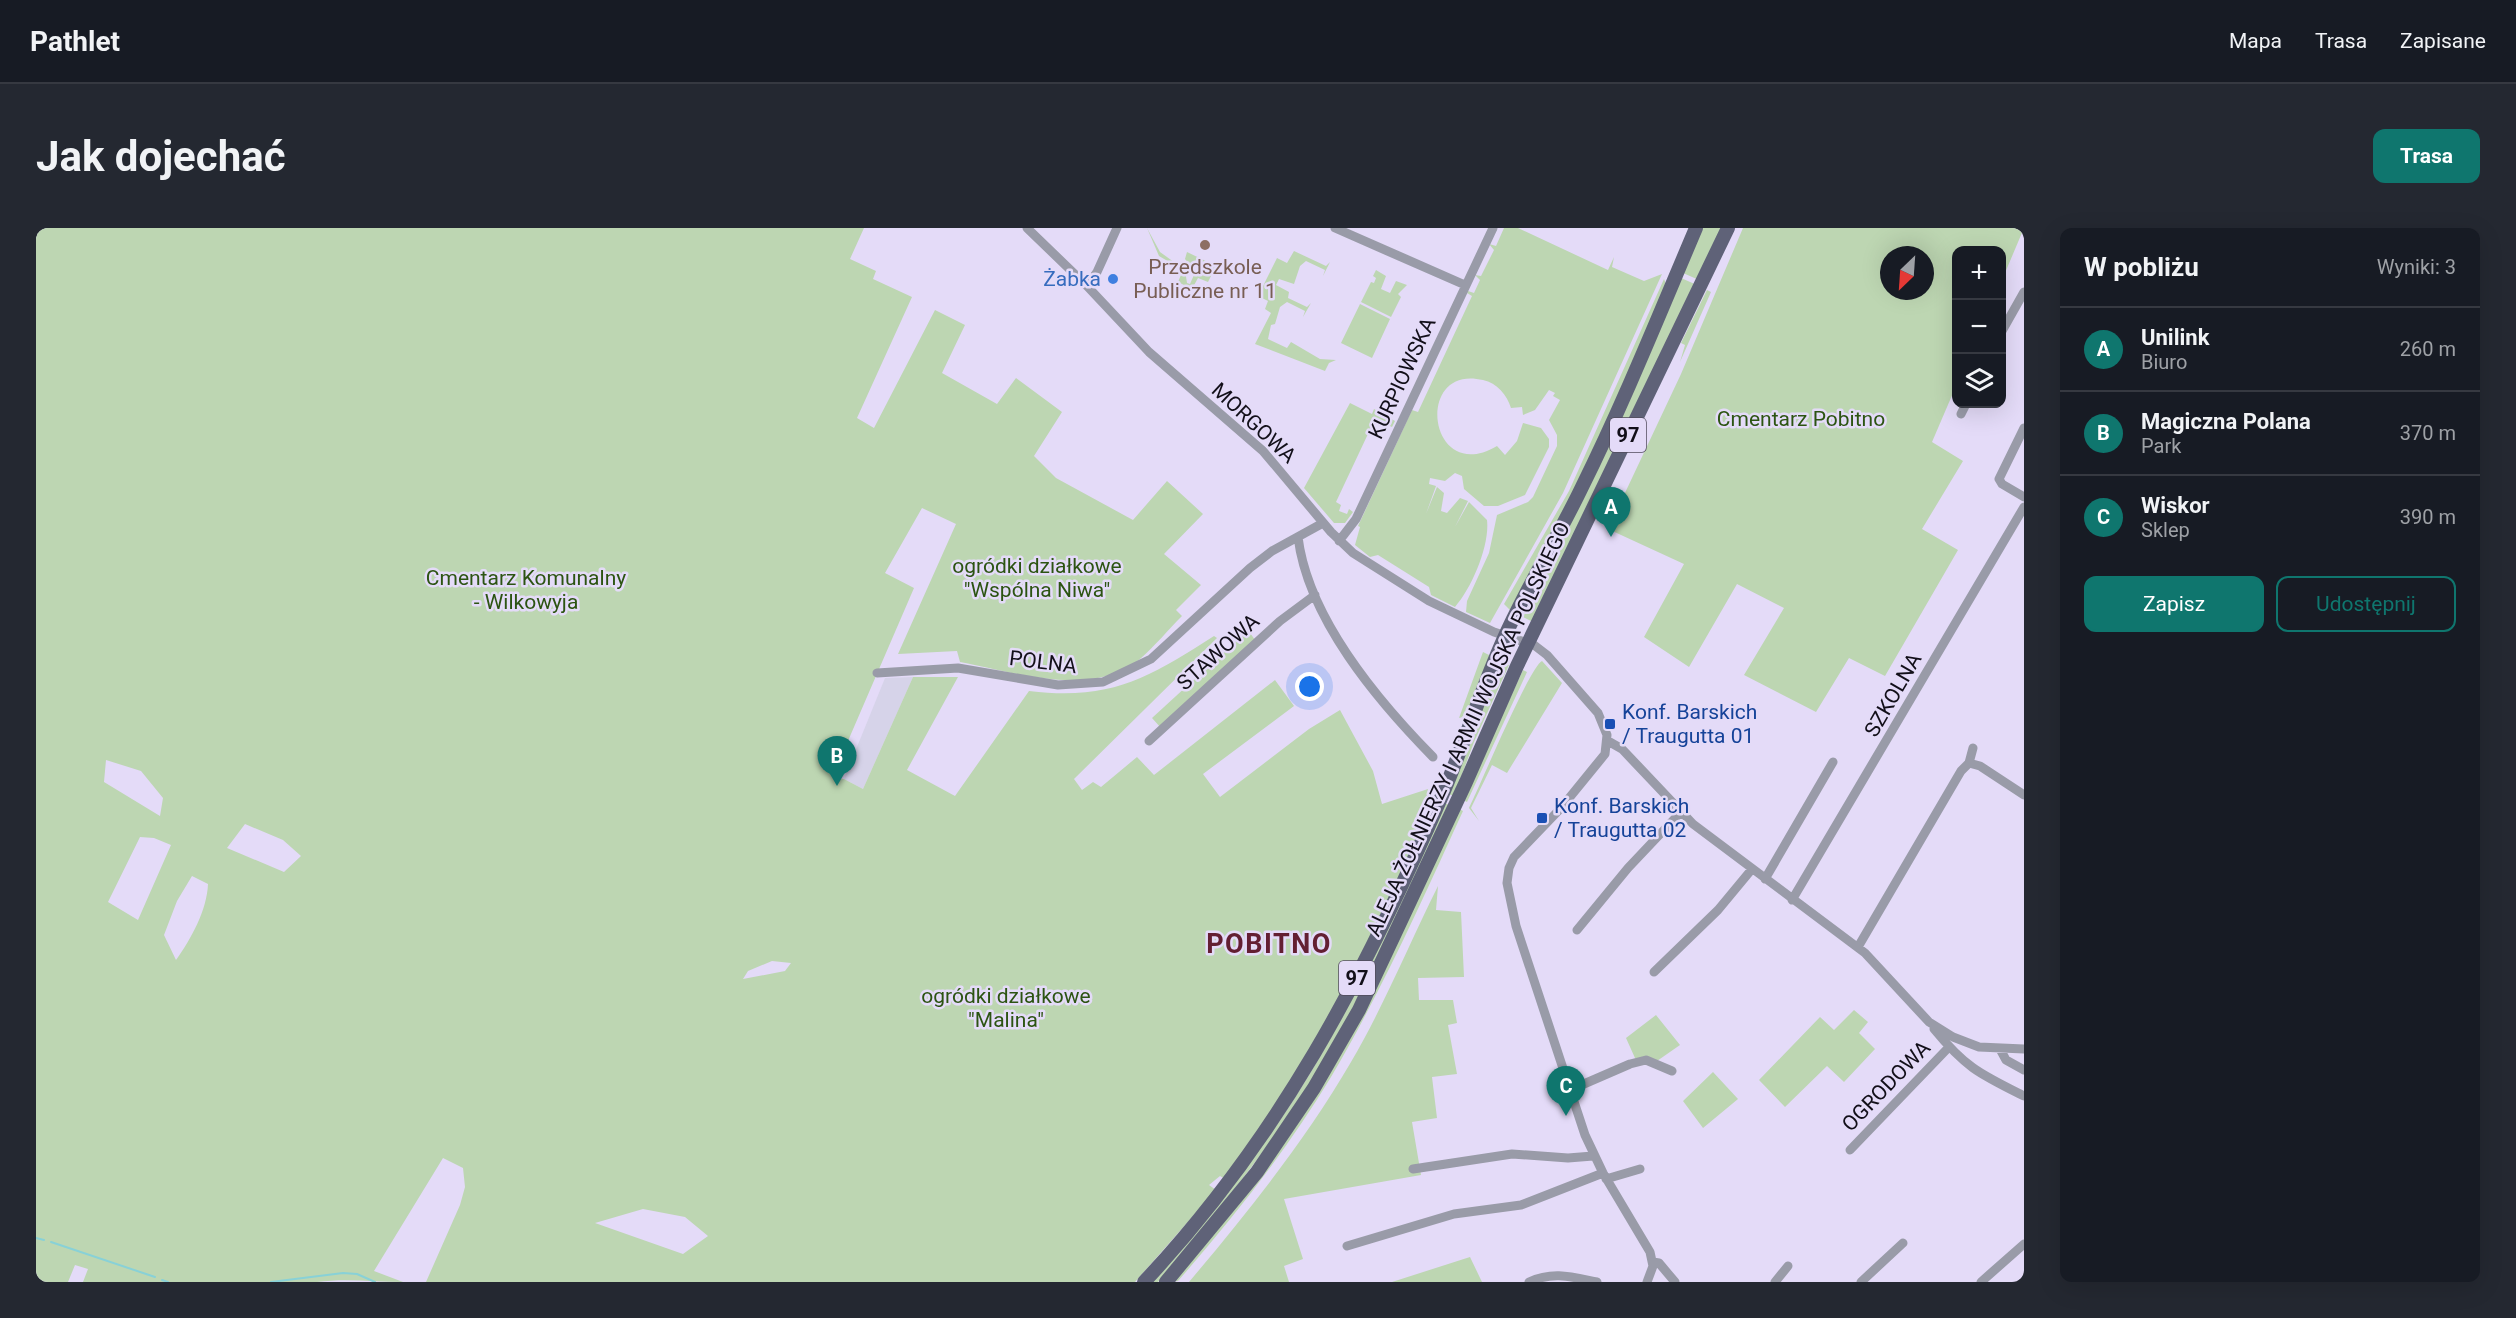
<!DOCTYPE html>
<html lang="pl">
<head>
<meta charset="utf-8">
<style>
  :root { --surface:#171b24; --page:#242831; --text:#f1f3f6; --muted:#9ea1a6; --line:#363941; --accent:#0f766e }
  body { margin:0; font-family:Roboto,sans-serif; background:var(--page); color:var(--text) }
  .controls { position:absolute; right:18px; top:18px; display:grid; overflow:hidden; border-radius:12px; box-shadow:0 6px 24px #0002 }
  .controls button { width:54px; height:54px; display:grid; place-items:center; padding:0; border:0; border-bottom:2px solid var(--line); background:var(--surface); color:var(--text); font:30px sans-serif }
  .compass { position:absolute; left:1844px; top:18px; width:54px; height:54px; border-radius:50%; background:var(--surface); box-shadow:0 6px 24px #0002; rotate:205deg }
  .you { position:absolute; left:1274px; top:459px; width:21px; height:21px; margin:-15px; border:4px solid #fff; border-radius:50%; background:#1a73e8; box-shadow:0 0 0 9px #1a73e833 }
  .badge { display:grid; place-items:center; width:39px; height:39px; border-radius:50%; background:var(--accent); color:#fff; font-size:20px; font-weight:700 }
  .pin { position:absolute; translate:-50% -50px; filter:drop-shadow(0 2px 3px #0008) }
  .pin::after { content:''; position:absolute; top:32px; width:21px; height:18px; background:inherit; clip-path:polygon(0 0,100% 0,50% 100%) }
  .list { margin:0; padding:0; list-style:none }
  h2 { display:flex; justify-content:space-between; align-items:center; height:78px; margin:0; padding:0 24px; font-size:26px }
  h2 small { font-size:20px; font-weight:400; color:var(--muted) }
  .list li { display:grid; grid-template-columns:39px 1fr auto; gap:18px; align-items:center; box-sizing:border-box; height:84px; padding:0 24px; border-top:2px solid var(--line) }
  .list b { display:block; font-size:22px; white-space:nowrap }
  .list p { margin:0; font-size:20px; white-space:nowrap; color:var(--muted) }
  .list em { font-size:20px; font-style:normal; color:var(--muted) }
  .actions { display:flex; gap:12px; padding:18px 24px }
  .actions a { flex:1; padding:14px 0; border:2px solid var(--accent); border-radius:12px; text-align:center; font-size:21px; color:var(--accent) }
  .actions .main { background:var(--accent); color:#fff }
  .icon { flex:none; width:33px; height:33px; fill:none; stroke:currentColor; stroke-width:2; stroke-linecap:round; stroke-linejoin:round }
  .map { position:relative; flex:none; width:1988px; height:1054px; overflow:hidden; border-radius:12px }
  header { display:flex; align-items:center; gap:36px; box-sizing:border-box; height:84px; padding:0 30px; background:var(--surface); border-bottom:2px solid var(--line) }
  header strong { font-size:28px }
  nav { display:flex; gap:33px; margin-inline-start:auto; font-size:21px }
  .intro { display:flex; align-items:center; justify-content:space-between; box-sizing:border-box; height:144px; padding:0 36px }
  h1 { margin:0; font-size:42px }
  .button { padding:15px 27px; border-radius:12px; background:var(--accent); color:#fff; font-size:21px; font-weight:700 }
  main { display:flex; gap:36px; padding:0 36px }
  aside { flex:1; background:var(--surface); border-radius:12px; box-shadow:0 6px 24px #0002 }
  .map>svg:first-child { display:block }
  .commercial { fill:#d6d3e9 }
  .green { fill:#bdd6b2; fill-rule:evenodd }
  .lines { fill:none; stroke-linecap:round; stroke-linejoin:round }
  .stream { stroke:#88d1d7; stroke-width:2 }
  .minor { stroke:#999ba8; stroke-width:9 }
  .primary { stroke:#5f6278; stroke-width:14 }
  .education-dot { fill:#8d6e63; stroke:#e4dbf8; stroke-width:2 }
  .shop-dot { fill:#3f7fe0; stroke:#e4dbf8; stroke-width:2 }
  .transit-dot { fill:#1a4fb4; stroke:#e4dbf8; stroke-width:2 }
  .labels { text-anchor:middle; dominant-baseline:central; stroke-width:5; stroke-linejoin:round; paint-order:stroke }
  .shield { fill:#e4dbf8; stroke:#514c5c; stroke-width:1.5 }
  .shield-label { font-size:20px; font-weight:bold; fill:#120f19 }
  .education-label { font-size:21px; fill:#785e54; stroke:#e4dbf8 }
  .shop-label { font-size:21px; fill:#366cbe; stroke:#e4dbf8; text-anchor:end }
  .street-label { font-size:21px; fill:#120f19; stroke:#e4dbf8 }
  .park-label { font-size:21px; fill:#2c5412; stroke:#e4dbf8 }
  .transit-label { font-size:21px; fill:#164399; stroke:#e4dbf8; text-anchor:start }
  .district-label { font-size:27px; font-weight:bold; letter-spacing:1.5px; fill:#631f32; stroke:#e4dbf8 }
</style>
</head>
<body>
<header>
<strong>Pathlet</strong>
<nav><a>Mapa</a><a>Trasa</a><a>Zapisane</a></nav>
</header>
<div class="intro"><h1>Jak dojechać</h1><a class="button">Trasa</a></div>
<main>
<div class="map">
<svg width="1988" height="1054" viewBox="0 0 1988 1054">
  <rect width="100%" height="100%" fill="#e4dbf8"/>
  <path class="commercial" d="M877,449l-50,112 -19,-10 41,-101z"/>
  <path class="green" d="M0,0h828l-14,31 26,12 -3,8 39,18 -55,121 17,10 61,-118 30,15 -23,48 55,31 19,-26 46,34 -28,44 22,22 77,42 34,-39 36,33 -39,40 37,31 -25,25 6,6c-14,14 -27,30 -42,43 -49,40 -126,13 -180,3l-3,-11 -59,3 58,-130 -34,-16 -37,65 29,15 -82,190 12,1 19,10 50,-112h45l-51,93 48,26 74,-105c82,10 119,-13 185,-55l3,2 -143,141 8,11 11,-8 8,5 36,-30 17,18 121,-95 19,26 -91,68 17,23 89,-68 31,-19 33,61 9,33 46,-15 -1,5 8,4 -61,133 -78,145 -71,103 -5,-3 -11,9 7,5 -81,92h-709l34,-77 5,-18 -2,-19 -20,-10 -69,113 29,11c-29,0 -57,-4 -86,0h-234l5,-13 -13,-4 -7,17h-32zM70,532l35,11 22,27 -3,18 -56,-34zM209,596l38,16 18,16 -17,16 -57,-24zM104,609l14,1 17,7 -33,75 -30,-18zM156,648l16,8c-1,26 -17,55 -32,76l-12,-25 13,-34zM736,733l19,2 -6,8 -42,8 5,-8zM607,981l42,8 23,19 -25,18 -88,-31z
    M1111,0l13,24 25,18 2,13 3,1 10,-23 -3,-2 -3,7h-4l-5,-7 2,-7 29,14 -8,16 -10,-4 -6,11 -14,-7 5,-12 -24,-14z
    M1468,0h14l90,42 6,-13 -2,10 32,14 18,-7 -99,219 -73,130 -24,-11 1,-11 22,-48 8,-38 31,-13 5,-5 24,-51v-11l-8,-15 11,-20 -7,-4 2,-3 -6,-3 -14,20 -12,5 -1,-8 -11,1c-4,-13 -14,-25 -28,-28 -70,-17 -55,107 14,66l8,9 12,-14 6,-18 18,5 8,11v8l-24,48 -27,11h-14l-20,-17 -2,-13 -7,-3 -10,8 -15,-3 -1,6 7,2 -10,28 11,-27 7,6 -3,18 6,2 13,-15 8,3 -13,26 14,-25 18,18c3,25 -15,68 -32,87l-24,-12 -2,-8 -51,-32 -8,2 -15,-12 5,-18 -2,-1 54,-116 6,2 54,-116 -5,-3 1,-2 6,2 6,-13 -5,-5 6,1 13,-26 -5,-6 7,2z
    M1666,0h20l-23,52 -16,-7z
    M1707,0h281l-22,52v-30h-46v136l-24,56 31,19 -41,68 36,21 -73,126 -36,-18 -33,54 -72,-37 40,-67 -47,-24 -48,83 -45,-30 40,-73 -76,-35 73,-155zM1853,27h36v36h-36z
    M1258,23l32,15 4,-4 -7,14 2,-6 -19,-9 -6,5 -6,18 -15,-5 -3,6 13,7 -1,6 19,9 4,-4 -8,14 2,-6 -18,-9 -7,5 -5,17 -4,1 -3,14 19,9 4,-6 29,17 16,1 -7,3 -4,8 -70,-27 16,-31 -6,-4 3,-8 -10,-5 19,-38 10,5z
    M1340,42l10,6 -5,13 9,4 6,-12 11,4 -9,9 3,3 -10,20 -30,-15 10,-20 3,1 2,-5 -3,-2z
    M1645,50l16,7 -164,337 -10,-5 64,-127z
    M1628,51l2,5 -53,123 -45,95 -58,108 -6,-6 65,-113z
    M1671,62l4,2 -31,70 5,-17 -4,-2z
    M1324,76l30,15 -18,39 -31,-15z
    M1314,175l22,11 2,-5 21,12 -3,6 -17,-8 -39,83 5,3 -2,6 8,3 2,-5 4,3 -8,11h-11l-30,-35z
    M1212,402l7,10 -94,88 -9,-10z
    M1447,424l8,4 -24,60 -8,2z
    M1464,432l9,5 -35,77 -20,54 -6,-2z
    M1506,433l20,22 -55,90 -15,-8 -21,43 8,13 -10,-13c10,-20 61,-142 73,-147z
    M1487,442l4,2 -60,130 -4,-2z
    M1409,575l4,2c-45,95 -85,195 -143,284 -40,63 -87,120 -134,178l-14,15h-7c54,-62 106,-124 150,-194 57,-91 99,-189 144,-285z
    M1423,581l4,2c-41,90 -82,181 -132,266 -44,73 -97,140 -153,204l-6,1 102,-125z
    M1402,658l-2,24 25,2 3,65 -46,1 1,22h34l4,23 -9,2 9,49 -25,3 5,41 -25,4 9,53 -137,24 19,60 -19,7 5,16h-100c59,-70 116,-141 162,-220 33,-56 58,-118 87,-176z
    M1818,782l14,12 -9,11 16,16 -31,33 -17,-16 -42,41 -26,-27 61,-63 14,13z
    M1620,787l24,30 -23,16 -22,-3 -9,-20z
    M1677,844l25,27 -35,29 -20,-27z
    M1434,1029l12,25h-90z"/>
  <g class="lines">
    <path class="stream" d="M0,1010l8,2
      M15,1014l104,35
      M126,1052l6,2
      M235,1054l72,-9 14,1 18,8"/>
    <path class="minor" d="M991,0l60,58 62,66 114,99 68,81 22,21 76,48 65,31 40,13 13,10 51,58 9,22 -2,19 -44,54 -47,49 -5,11 -2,15 9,43 69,209 18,38 47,79 3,14 -6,16
      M1299,0l130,57
      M1051,58l10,-14 20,-44
      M1966,103l22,-39
      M1925,186l5,-10
      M1988,200l-25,51 3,5 22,13
      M1262,309c10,82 80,164 135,220
      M1303,313l17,-22 137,-291
      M841,445l81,-5 100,17 45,-3 48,-23 99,-91 22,-17 51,-28
      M1113,513l131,-120 35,-26
      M1572,513l14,8 71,75 172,129 64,69 24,15 26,10 45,2
      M1933,535l11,3 44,29
      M1729,651l68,-117
      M1756,672l232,-393
      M1541,702l51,-62 52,-55
      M1822,719l103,-176 8,-8 4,-15
      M1618,744l64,-62 34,-41
      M1898,801c32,39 46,45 90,67
      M1964,821l6,11 18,10
      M1534,862l60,-26 16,-4 26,11
      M1814,922l99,-103
      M1377,941l99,-15 56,4 25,-2
      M1570,951l34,-10
      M1311,1018l107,-32 67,-9 82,-32
      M1617,1034l6,1 16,19
      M1493,1054c24,-11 43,-5 68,0
      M1739,1054l13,-16
      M1825,1054l42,-39
      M1945,1054l43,-38"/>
    <path class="primary" d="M1108,1054c136,-145 219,-304 297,-484 23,-53 40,-109 64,-162 23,-51 53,-99 77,-149 42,-85 77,-172 114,-259
      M1130,1054l91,-110 57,-84 45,-78 107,-228 51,-116 211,-438"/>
  </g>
  <circle class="education-dot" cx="1169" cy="17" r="6"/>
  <circle class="shop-dot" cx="1077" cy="51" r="6"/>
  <g class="transit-dot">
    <rect x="1568" y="490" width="12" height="12" rx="3"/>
    <rect x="1500" y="584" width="12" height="12" rx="3"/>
  </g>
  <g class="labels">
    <g class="shield">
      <rect x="1574" y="190" width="36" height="34" rx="4.5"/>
      <rect x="1303" y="733" width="36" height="34" rx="4.5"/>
    </g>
    <g class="shield-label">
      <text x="1592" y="207">97</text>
      <text x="1321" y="750">97</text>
    </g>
    <g class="education-label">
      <text x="1169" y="39">Przedszkole<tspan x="1169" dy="24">Publiczne nr 11</tspan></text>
    </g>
    <g class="shop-label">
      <text x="1065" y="51">Żabka</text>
    </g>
    <g class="street-label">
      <text transform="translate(1366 150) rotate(-65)">KURPIOWSKA</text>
      <text transform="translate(1218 195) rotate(43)">MORGOWA</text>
      <text transform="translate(1182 424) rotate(-42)">STAWOWA</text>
      <text transform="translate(1007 434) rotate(7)">POLNA</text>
      <text transform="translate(1857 467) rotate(-60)">SZKOLNA</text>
      <text transform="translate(1432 501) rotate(-65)">ALEJA ŻOŁNIERZY I ARMII WOJSKA POLSKIEGO</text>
      <text transform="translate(1850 858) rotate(-46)">OGRODOWA</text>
    </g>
    <g class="park-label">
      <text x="1765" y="191">Cmentarz Pobitno</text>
      <text x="1001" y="338">ogródki działkowe<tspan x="1001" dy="24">"Wspólna Niwa"</tspan></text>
      <text x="490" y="350">Cmentarz Komunalny<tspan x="490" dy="24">- Wilkowyja</tspan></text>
      <text x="970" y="768">ogródki działkowe<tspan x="970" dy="24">"Malina"</tspan></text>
    </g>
    <g class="transit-label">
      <text x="1586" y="484">Konf. Barskich<tspan x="1586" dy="24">/ Traugutta 01</tspan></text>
      <text x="1518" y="578">Konf. Barskich<tspan x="1518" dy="24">/ Traugutta 02</tspan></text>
    </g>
    <g class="district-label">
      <text x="1233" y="716">POBITNO</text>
    </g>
  </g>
</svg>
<div class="controls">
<button>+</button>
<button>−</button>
<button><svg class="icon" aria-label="layers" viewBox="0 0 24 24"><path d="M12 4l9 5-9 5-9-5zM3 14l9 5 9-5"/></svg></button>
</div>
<svg class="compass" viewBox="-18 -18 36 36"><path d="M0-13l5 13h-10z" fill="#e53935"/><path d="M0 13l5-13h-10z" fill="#9ea1a6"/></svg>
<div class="you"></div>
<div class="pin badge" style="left:1575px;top:309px">A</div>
<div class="pin badge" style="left:801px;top:558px">B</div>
<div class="pin badge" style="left:1530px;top:888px">C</div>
</div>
<aside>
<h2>W pobliżu<small>Wyniki: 3</small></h2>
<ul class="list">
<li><span class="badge">A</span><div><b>Unilink</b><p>Biuro</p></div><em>260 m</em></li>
<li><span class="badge">B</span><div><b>Magiczna Polana</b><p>Park</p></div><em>370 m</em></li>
<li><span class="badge">C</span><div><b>Wiskor</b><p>Sklep</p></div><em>390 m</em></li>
</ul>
<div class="actions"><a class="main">Zapisz</a><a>Udostępnij</a></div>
</aside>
</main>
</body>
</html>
